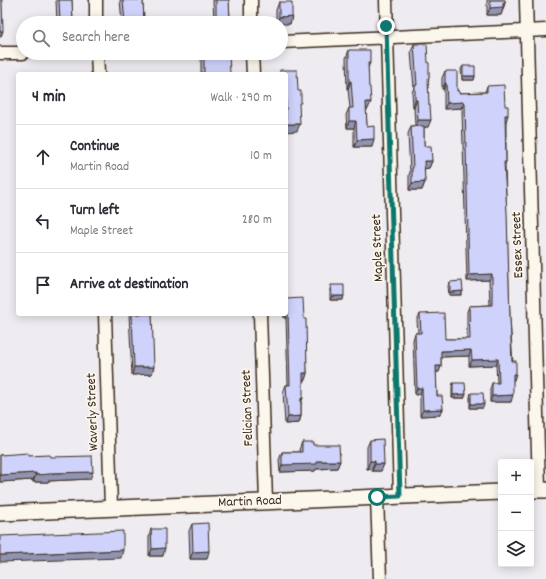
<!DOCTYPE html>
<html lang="en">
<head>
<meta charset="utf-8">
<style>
  :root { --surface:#fff; --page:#f7f7f7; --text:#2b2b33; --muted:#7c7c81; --line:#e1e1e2 }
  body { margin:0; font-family:Dekko,sans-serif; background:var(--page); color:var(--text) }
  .controls { position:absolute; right:12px; bottom:12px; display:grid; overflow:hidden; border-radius:4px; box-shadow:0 2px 10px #0003 }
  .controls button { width:36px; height:36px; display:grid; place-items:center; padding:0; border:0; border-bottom:1px solid var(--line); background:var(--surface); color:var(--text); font:20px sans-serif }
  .stop { position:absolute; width:12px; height:12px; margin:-9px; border:3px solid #0f766e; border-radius:50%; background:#fff }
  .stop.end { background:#0f766e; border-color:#fff; box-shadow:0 1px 4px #0008 }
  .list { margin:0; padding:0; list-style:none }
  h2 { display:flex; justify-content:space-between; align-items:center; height:52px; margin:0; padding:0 16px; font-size:17px }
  h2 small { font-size:13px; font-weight:400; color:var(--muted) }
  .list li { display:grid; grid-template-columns:26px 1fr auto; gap:12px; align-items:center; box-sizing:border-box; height:64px; padding:0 16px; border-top:1px solid var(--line) }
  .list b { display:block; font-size:15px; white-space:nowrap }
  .list p { margin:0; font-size:13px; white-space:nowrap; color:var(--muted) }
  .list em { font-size:13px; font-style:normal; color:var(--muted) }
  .icon { flex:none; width:22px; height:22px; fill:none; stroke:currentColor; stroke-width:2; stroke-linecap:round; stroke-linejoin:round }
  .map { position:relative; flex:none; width:546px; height:579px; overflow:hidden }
  .search { position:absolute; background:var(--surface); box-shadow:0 2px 10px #0003; left:16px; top:16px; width:272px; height:44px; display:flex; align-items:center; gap:10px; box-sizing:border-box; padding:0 14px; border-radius:22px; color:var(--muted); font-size:15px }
  .panel { position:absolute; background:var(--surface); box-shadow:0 2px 10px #0003; left:16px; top:72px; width:272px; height:244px; border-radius:4px }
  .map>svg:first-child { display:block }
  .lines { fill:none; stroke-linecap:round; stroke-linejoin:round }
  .minor-casing { stroke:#3b2a1e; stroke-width:15 }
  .tertiary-casing { stroke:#3b2a1e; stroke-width:18 }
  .minor { stroke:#fbf7ec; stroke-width:12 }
  .tertiary { stroke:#fbf7ec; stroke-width:15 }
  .wall { fill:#b2b5d8; stroke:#3b2a1e }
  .shaded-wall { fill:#9194b0; stroke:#3b2a1e }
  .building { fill:#cfd3fb; stroke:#3b2a1e }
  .route { stroke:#0f766e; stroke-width:5 }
  .labels { text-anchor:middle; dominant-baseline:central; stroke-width:3.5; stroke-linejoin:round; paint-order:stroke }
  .street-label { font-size:14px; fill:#3b2a1e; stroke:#fbf7ec }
</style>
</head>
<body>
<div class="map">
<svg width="546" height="579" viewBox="0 0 546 579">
  <rect width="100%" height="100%" fill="#eeecf0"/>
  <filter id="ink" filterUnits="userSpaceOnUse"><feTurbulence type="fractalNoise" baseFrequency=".025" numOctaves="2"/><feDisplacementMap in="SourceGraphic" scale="8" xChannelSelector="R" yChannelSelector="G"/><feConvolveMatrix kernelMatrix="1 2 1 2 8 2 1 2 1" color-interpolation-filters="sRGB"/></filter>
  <g filter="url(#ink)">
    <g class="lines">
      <g class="minor-casing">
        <path id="minor" d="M96,0v23
          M251,0v23
          M386,0l14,496
          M526,0l13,490
          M281,42l265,-12
          M0,53h23
          M97,53l1,21
          M252,53l1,21
          M105,314l6,194
          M260,314l6,188
          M377,497l3,82"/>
      </g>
      <g class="tertiary-casing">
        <path id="tertiary" d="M531,490h15
          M0,513l501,-21"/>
      </g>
      <use href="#minor" class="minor"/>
      <use href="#tertiary" class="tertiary"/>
    </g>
    <path class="wall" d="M56,0h16l1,23h-16z
      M120,0h23l1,23h-22z
      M213,0h16l1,20 -1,3h-15z
      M487,0h18v3l-4,12h-14z
      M279,2l13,14 -2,8 -14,-1v-13z
      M414,44l14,19 1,15 -1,4v45h-4v19l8,15 -3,7 -5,1 1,13 -3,8h-13v-15l1,-3 -2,-38 3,-8h4l-1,-19h-1l-1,-15 2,-4 -3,-36z
      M349,50l21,13 -2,5v41l-2,1 1,17 5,20h-18v-19h-7l-1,-13 3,-7h1l-2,-19h-1l-1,-31z
      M204,54l26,20h-29v-13z
      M463,66l12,10 -1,4h-12l-1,-11z
      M445,71l14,22 26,-1 2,-6 19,36v40l-1,3 5,153 4,62h-1l-2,22h-21v-13l2,-6h5l-1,-18 -27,1v-10l-28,1v9l-2,6h-3l1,24 6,13 -3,6 -20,1v-22l-5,1 -2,-55 2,-7h3l-1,-13 3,-6 25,25h22v-27l2,-6 21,-1 -1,-25 -22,1 -5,-170v-3l-18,1v-20h-2v-11z
      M450,282l13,9 -2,4h-12l-1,-9z
      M331,285l12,15h-13v-11z
      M286,299l18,20 3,54 -2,7h-2l-2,24v12l-2,7 -14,1 -2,-32 3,-7h2l-2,-67h-2v-4h2z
      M129,314h23v60l-20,1z
      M453,383l11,15h-12v-11z
      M471,393l12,15h-13v-11z
      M370,440l14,24 -3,7h-9v-3l-5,1v-22z
      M302,442l11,3 27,16 -3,7 -21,1 -1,2 -35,1 -1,-12 3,-8h18l-1,-2z
      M0,455l28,1 22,1 40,22 -42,2v1h-15v-2l-33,2z
      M192,524l15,35h-17l-1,-28z
      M151,529l12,27h-14v-19z"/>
    <path class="shaded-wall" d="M503,3h2l-4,12h-14l3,-7z
      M292,16l-2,8h-9v-1h-4l2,-6z
      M230,20l-1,3h-13v-2z
      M0,31h3l-2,6h-1z
      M463,76h12l-1,4h-12z
      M351,81l-3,8h-1l2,-7z
      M445,83h1l-2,6h-2z
      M415,100h2l-3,7h-1z
      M366,102h5l-3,7 -5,1z
      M464,102l-2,6 -18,1 3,-6z
      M505,115h3l-2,7h-3z
      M418,120h13l-3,7 -13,1z
      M349,121h7l-2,7h-7z
      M286,124h14l-3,7 -11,1z
      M374,139l-2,8h-18l3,-7z
      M424,161h8l-3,7 -7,1z
      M425,182l-3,8h-13l3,-7z
      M492,274l-3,6 -22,1 2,-6z
      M463,291l-2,4h-12l1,-3z
      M332,296h12l-1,4h-13z
      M286,311h2l-2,7h-2z
      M471,350l-2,6 -31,1 3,-6z
      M498,359l-2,6 -27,1 3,-6z
      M436,366h5l-2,6h-5z
      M134,367h20l-2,7 -20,1z
      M303,373h4l-2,7h-5z
      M513,374h3l-2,6h-4z
      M417,388h5l-2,6 -5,1z
      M466,394l-2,4h-12l1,-3z
      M513,395l-2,7h-21l2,-6z
      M301,398h2l-2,6z
      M471,404h13l-1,4h-13z
      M443,409l-3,6 -20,1 3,-6z
      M301,416l-2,7 -14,1 3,-7z
      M317,461h23l-3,7 -21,1 -1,2 -35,1 2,-7z
      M370,461h5l-3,7 -5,1z
      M375,464h9l-3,7h-9z
      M93,472l-3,7 -42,2v1h-15l3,-7 14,-2z
      M36,473l-3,7 -33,2v-7z
      M165,548l-2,8h-14l3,-7z
      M123,550l-2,8 -121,4v-7z
      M209,551l-2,8h-17l3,-7z"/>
    <path class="building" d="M0,0h2l1,31h-3z
      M59,0h13l1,23h-13z
      M123,0h20l1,22 -19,1z
      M216,0h13l1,20 -14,1z
      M490,0h15v3h-2v4l-13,1z
      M279,2h13v14l-13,1z
      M414,44h13l1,19h1v15h-1l1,27h1l1,15h-13l-1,-20h-2v-15h2z
      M349,50h21v13h-2l1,24h1l1,15h-5l1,25 7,-1v13l-17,1 -1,-19h-7v-13h4l-2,-27 -2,1z
      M229,53l1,21h-26v-20z
      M463,66h12v10h-12z
      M280,70h17l1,21h3v12h-2l1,21h-14v-50h-6z
      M445,71h12v20h2v2l28,-1v-6l17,-1 1,21h3v9h-3l1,47h-2l3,51 3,105 2,43h4v13h-3v21l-21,1v-13h7l-1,-24 -26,1 -1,-10 -30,1v15h-5l1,30h5l1,13 -20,1 -1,-22h-5l-2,-55h6l-1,-19 24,-1 1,26h25l-1,-33 23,-1v-31l-23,1 -4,-171 -1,-2 -17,1 -1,-20h-1z
      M411,126h13v20h7l1,15h-8l1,21 -13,1v-15h1z
      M462,281l1,10 -13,1v-10z
      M331,285h13v11h-12z
      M303,298l1,21h2l1,54h-4v25h-2v18l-13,1 -2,-32h4l-2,-74h-2v-12z
      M132,314h20l2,53h-20z
      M453,383h12l1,11 -13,1z
      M471,393h12l1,11h-13z
      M383,439l1,25h-9v-3h-5v-21z
      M302,442h11v3h26l1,16h-23v3l-35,1v-13h20z
      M28,453v3l21,-1 1,2 42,-1 1,16 -43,1v1l-14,1v-2l-36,2v-20z
      M208,523l1,28 -16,1 -1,-28z
      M151,529h14v19l-13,1z
      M123,531v19l-123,5v-19z"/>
  </g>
  <g class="lines" filter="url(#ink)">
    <path class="route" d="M377,497l23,-1 -14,-470"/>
  </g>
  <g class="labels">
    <g class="street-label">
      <text transform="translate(518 245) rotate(-92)">Essex Street</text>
      <text transform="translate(378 248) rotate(-92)">Maple Street</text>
      <text transform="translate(248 408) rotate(-92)">Felician Street</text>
      <text transform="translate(93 412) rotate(-92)">Waverly Street</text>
      <text transform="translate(250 502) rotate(-2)">Martin Road</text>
    </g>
  </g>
</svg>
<div class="controls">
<button>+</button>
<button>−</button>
<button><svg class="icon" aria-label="layers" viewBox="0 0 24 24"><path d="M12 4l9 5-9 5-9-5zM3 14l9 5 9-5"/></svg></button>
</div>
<div class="stop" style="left:377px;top:497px"></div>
<div class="stop end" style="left:386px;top:26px"></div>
<div class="search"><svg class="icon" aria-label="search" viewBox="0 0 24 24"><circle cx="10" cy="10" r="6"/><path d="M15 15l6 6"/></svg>Search here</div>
<section class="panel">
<h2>4 min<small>Walk · 290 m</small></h2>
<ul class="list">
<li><svg class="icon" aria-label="ahead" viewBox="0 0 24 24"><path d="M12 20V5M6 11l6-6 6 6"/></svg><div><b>Continue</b><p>Martin Road</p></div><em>10 m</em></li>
<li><svg class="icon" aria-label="left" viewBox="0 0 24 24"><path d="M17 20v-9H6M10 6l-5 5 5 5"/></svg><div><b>Turn left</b><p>Maple Street</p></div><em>280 m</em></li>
<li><svg class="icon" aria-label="arrive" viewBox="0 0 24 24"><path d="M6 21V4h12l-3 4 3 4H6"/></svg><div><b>Arrive at destination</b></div></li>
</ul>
</section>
</div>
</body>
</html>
